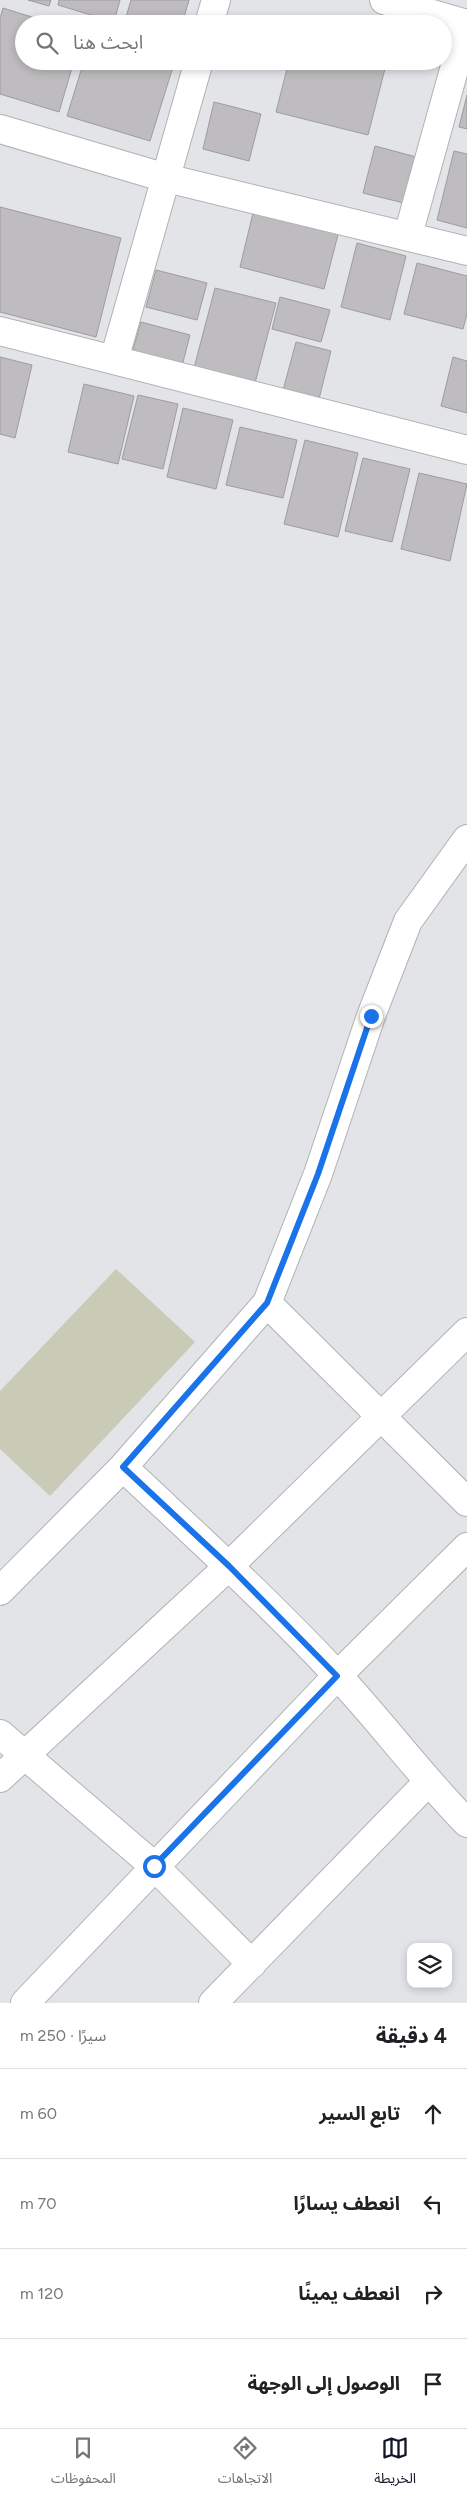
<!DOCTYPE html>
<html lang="ar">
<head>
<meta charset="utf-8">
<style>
  :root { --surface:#fff; --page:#f6f6f6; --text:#202124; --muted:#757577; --line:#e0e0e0; --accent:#111827 }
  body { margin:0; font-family:Figtree,"Noto Sans Arabic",sans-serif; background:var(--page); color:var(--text); direction:rtl }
  .controls { position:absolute; right:15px; bottom:15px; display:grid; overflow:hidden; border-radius:10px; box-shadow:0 2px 8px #0003 }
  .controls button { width:45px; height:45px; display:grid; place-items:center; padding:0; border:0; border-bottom:1px solid var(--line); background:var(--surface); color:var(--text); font:25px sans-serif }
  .stop { position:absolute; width:15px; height:15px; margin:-11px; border:4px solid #1a73e8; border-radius:50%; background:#fff }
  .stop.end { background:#1a73e8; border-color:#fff; box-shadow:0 1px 5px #0008 }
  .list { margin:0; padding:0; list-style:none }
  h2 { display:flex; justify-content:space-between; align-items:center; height:65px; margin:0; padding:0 20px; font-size:21px }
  h2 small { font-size:16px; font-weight:400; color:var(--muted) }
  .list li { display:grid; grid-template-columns:32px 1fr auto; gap:15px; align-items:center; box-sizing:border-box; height:90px; padding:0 20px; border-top:1px solid var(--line) }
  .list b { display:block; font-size:19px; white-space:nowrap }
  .list em { font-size:16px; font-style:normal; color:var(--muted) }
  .icon { flex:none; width:28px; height:28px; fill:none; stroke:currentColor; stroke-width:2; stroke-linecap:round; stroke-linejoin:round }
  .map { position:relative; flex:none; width:467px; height:2003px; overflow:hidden; direction:ltr }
  .search { position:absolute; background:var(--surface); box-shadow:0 2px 8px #0003; left:15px; right:15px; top:15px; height:55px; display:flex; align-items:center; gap:12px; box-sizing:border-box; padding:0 18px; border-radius:28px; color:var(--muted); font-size:19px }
  .sheet { height:425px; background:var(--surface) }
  nav { display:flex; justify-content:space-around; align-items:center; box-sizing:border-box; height:70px; border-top:1px solid var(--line); background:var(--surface); font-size:14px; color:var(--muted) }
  nav a { display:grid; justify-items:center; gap:2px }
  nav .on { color:var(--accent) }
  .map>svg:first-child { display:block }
  .green { fill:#cacbb7 }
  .building { fill:#bebcbe; stroke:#9e9c9e }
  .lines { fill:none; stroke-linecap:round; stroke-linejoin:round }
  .minor-casing { stroke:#b0b2b4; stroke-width:30 }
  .minor { stroke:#fff; stroke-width:28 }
  .route { stroke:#1a73e8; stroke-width:6 }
</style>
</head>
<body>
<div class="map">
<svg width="467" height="2003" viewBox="0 0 467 2003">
  <rect width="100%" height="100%" fill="#e2e4e7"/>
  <path class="green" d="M116,1269l79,73 -145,154 -50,-47v-58z"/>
  <path class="building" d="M28,0h23l-2,6z
    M59,0h61l-6,22 -56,-17z
    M131,0h58l-7,24h-58z
    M3,8l51,16h-30v37h50l-15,51 -59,-18v-76z
    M84,61h58l30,9 -22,71 -83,-25z
    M289,61h98l-19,74 -92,-23z
    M467,95v34l-8,-2z
    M214,102l47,12 -12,47 -46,-12z
    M375,146l49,13 -12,46 -49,-12z
    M454,151l13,3v74l-30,-8z
    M0,207l121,31 -25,99 -96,-25z
    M254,209l85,22 -15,58 -84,-22z
    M357,243l49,13 -16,64 -49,-13z
    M417,263l50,13v38l-4,15 -59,-15z
    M156,270l51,13 -10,37 -51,-13z
    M215,288l61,15 -21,80 -61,-15z
    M280,297l50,13 -9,32 -49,-13z
    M141,322l49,13 -8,31 -50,-13z
    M296,342l35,9 -13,52 -36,-9z
    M0,357l32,8 -17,73 -15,-4z
    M453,357l14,4v52l-26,-7z
    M84,384l50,12 -16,68 -50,-12z
    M138,395l40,9 -15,65 -41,-10z
    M183,408l50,12 -17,69 -49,-12z
    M240,427l57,13 -14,58 -57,-13z
    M305,440l53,13 -20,84 -54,-13z
    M363,458l47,11 -18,73 -47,-11z
    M419,473l48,11 -17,77 -49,-12z"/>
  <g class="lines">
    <g class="minor-casing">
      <path id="minor" d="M384,0l83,24
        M209,24l7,-24
        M0,129l166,49 301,73
        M408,235l59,-212
        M0,331l467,119
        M114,360l85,-299
        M267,1303l200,199
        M123,1467c72,68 146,135 214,208 45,48 84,101 130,148
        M0,1591l123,-124 144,-164 51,-129 53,-158 37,-95 59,-82
        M0,1734l154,132 98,98
        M0,1778l229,-212 238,-234
        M25,2003l312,-327 130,-129
        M213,2003l215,-221"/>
    </g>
    <use href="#minor" class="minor"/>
  </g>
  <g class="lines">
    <path class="route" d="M154,1866l183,-190 -108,-110 -106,-99 144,-164 51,-129 53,-158"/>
  </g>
</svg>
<div class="controls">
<button><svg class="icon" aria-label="layers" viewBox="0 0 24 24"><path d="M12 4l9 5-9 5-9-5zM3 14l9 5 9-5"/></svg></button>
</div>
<div class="stop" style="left:154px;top:1866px"></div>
<div class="stop end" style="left:371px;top:1016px"></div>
<div class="search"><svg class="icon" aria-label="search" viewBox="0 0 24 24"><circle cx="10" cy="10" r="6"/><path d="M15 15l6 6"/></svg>ابحث هنا</div>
</div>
<section class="sheet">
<h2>4 دقيقة<small>سيرًا · 250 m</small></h2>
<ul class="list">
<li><svg class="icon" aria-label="ahead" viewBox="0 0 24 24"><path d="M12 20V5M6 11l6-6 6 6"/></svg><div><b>تابع السير</b></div><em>60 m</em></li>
<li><svg class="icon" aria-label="left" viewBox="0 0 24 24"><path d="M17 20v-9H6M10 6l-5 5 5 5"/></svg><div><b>انعطف يسارًا</b></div><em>70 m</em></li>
<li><svg class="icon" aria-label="right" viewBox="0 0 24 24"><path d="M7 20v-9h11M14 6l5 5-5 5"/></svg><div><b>انعطف يمينًا</b></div><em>120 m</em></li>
<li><svg class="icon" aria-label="arrive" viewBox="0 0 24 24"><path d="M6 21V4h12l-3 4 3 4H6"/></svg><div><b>الوصول إلى الوجهة</b></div></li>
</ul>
</section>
<nav>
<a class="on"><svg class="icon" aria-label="map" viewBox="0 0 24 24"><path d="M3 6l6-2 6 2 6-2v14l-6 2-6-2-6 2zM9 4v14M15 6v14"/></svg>الخريطة</a>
<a><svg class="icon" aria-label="directions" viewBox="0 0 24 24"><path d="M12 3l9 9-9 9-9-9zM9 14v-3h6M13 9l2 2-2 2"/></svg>الاتجاهات</a>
<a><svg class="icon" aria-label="saved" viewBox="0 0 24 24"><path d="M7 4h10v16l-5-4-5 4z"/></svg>المحفوظات</a>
</nav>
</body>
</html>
